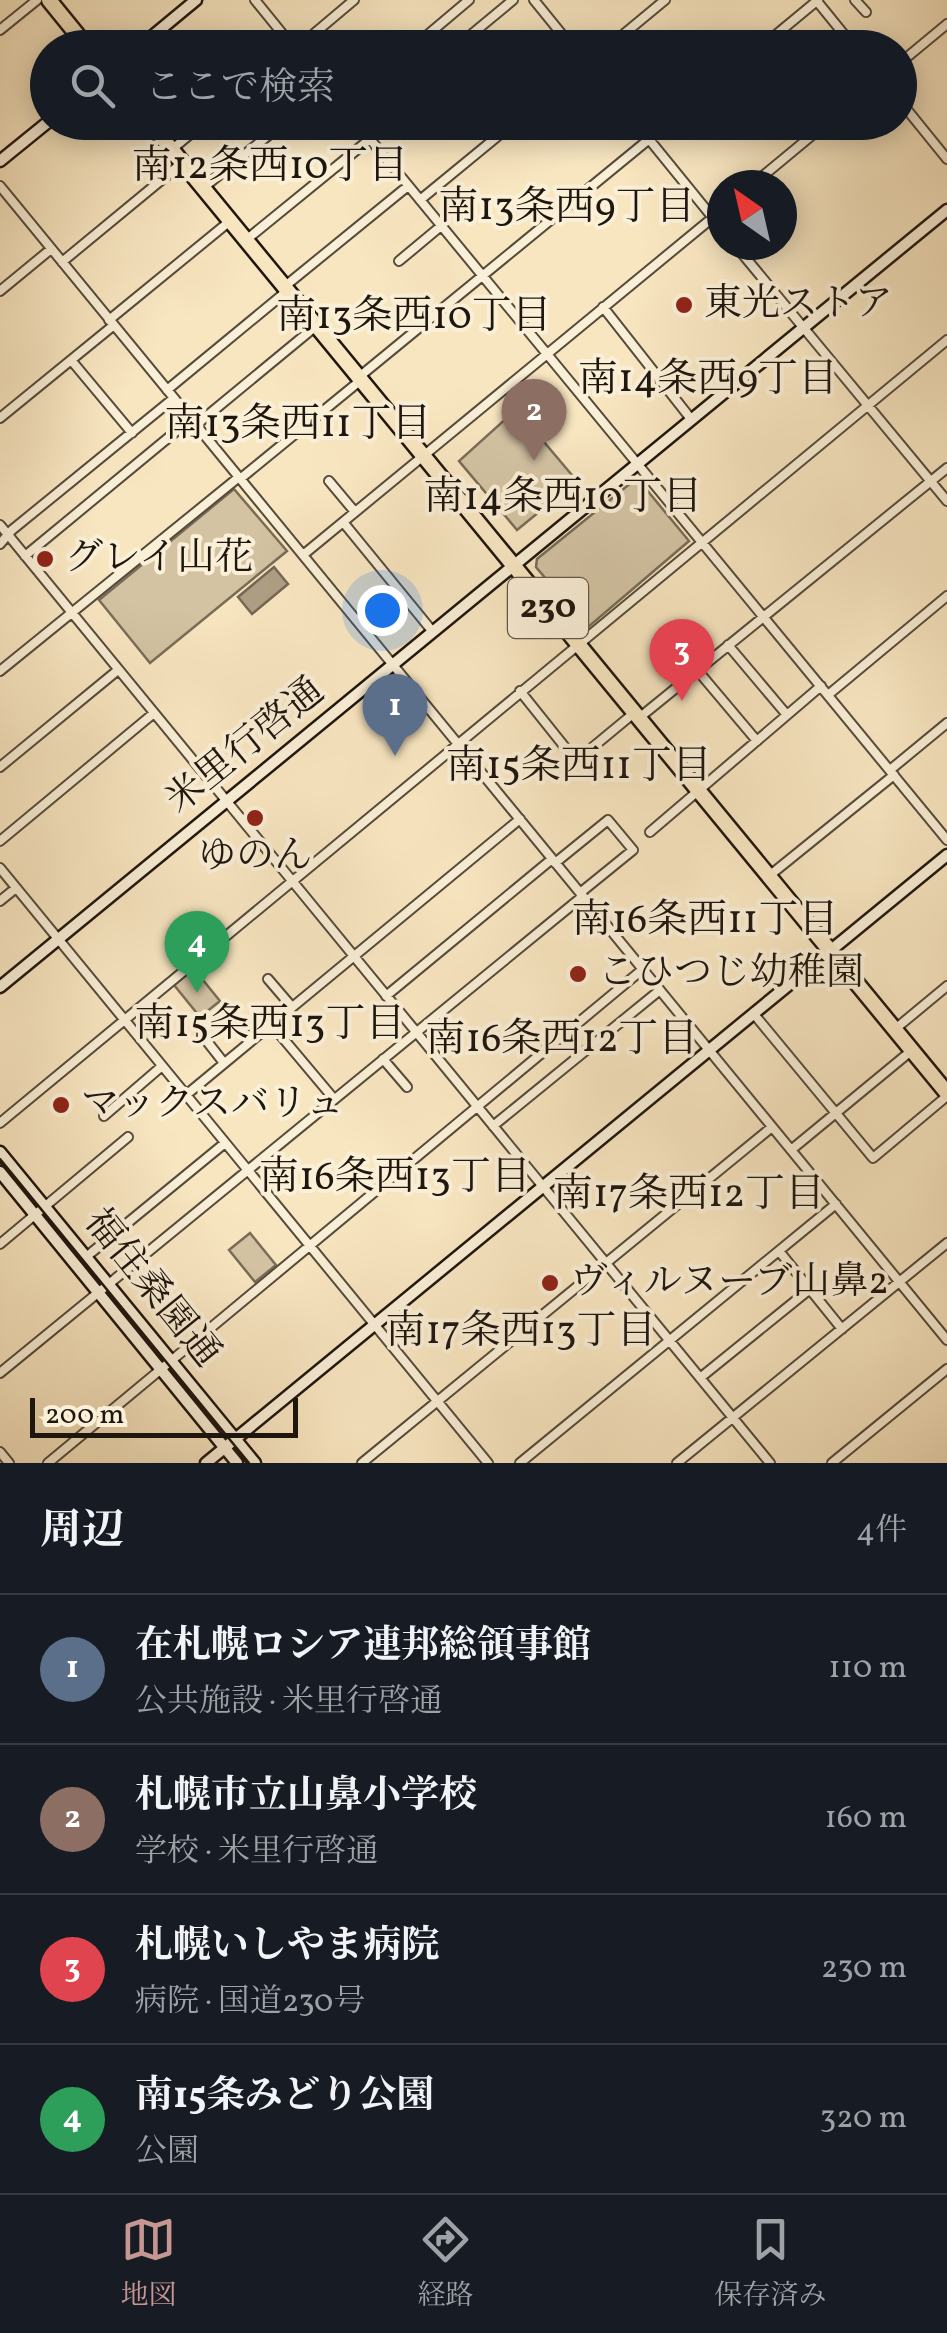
<!DOCTYPE html>
<html lang="ja">
<head>
<meta charset="utf-8">
<style>
  :root { --surface:#171b24; --page:#20242c; --text:#f1f3f6; --muted:#9ea1a6; --line:#363941; --accent:#c59692 }
  body { margin:0; font-family:Vollkorn,"Noto Serif JP",serif; background:var(--page); color:var(--text) }
  .compass { position:absolute; left:707px; top:170px; width:90px; height:90px; border-radius:50%; background:var(--surface); box-shadow:0 5px 25px #0003; rotate:326deg }
  .scale { position:absolute; left:30px; bottom:25px; width:268px; box-sizing:border-box; padding-left:10px; border:5px solid #1f160e; border-top:0; font-size:28px; line-height:35px; white-space:nowrap; color:#1f160e; -webkit-text-stroke:8px #faefd7; paint-order:stroke }
  .you { position:absolute; left:382px; top:610px; width:35px; height:35px; margin:-25px; border:8px solid #fff; border-radius:50%; background:#1a73e8; box-shadow:0 0 0 15px #1a73e833 }
  .badge { display:grid; place-items:center; width:65px; height:65px; border-radius:50%; background:var(--accent); color:#fff; font-size:32px; font-weight:700 }
  .pin { position:absolute; translate:-50% -82px; filter:drop-shadow(0 2px 5px #0008) }
  .pin::after { content:''; position:absolute; top:52px; width:35px; height:30px; background:inherit; clip-path:polygon(0 0,100% 0,50% 100%) }
  .list { margin:0; padding:0; list-style:none }
  h2 { display:flex; justify-content:space-between; align-items:center; height:130px; margin:0; padding:0 40px; font-size:42px }
  h2 small { font-size:32px; font-weight:400; color:var(--muted) }
  .list li { display:grid; grid-template-columns:65px 1fr auto; gap:30px; align-items:center; box-sizing:border-box; height:150px; padding:0 40px; border-top:2px solid var(--line) }
  .list b { display:block; font-size:38px; white-space:nowrap }
  .list p { margin:0; font-size:32px; white-space:nowrap; color:var(--muted) }
  .list em { font-size:32px; font-style:normal; color:var(--muted) }
  .icon { flex:none; width:55px; height:55px; fill:none; stroke:currentColor; stroke-width:2; stroke-linecap:round; stroke-linejoin:round }
  .map { position:relative; flex:none; width:947px; height:1463px; overflow:hidden }
  .search { position:absolute; background:var(--surface); box-shadow:0 5px 25px #0003; left:30px; right:30px; top:30px; height:110px; display:flex; align-items:center; gap:25px; box-sizing:border-box; padding:0 35px; border-radius:55px; color:var(--muted); font-size:38px }
  .sheet { height:730px; background:var(--surface) }
  nav { display:flex; justify-content:space-around; align-items:center; box-sizing:border-box; height:140px; border-top:2px solid var(--line); background:var(--surface); font-size:28px; color:var(--muted) }
  nav a { display:grid; justify-items:center; gap:5px }
  nav .on { color:var(--accent) }
  .map>svg:first-child { display:block }
  .green { fill:#d3c3a3; stroke:#796c58; stroke-width:2.5 }
  .water { fill:#ae9f84; stroke:#756855; stroke-width:2.5 }
  .lines { fill:none; stroke-linecap:round; stroke-linejoin:round }
  .street-casing { stroke:#554a3b; stroke-width:12 }
  .secondary-casing { stroke:#1f160e; stroke-width:15 }
  .highway-casing { stroke:#1f160e; stroke-width:19 }
  .street { stroke:#faefd7; stroke-width:8 }
  .secondary { stroke:#faefd7; stroke-width:10 }
  .highway { stroke:#f8e6c1; stroke-width:14 }
  .tram { stroke:#1f160e; stroke-width:2.5 }
  .poi-dot { fill:#8f2418; stroke:#faefd7; stroke-width:4 }
  .labels { text-anchor:middle; dominant-baseline:central; stroke-width:8; stroke-linejoin:round; paint-order:stroke }
  .shield { fill:#faefd7; stroke:#61574a; stroke-width:2.5 }
  .shield-label { font-size:35px; font-weight:bold; fill:#1f160e }
  .poi-label { font-size:38px; fill:#1f160e; stroke:#faefd7; text-anchor:start }
  .street-label { font-size:38px; fill:#1f160e; stroke:#faefd7 }
  .neighbourhood-label { font-size:40px; fill:#1f160e; stroke:#faefd7 }
</style>
</head>
<body>
<div class="map">
<svg width="947" height="1463" viewBox="0 0 947 1463">
  <rect width="100%" height="100%" fill="#f8e6c1"/>
  <filter id="stains"><feTurbulence type="fractalNoise" baseFrequency=".002" numOctaves="4"/><feColorMatrix values="0 0 0 0 .2 0 0 0 0 .09 0 0 0 0 .02 0 0 0 .5 -.17"/></filter>
  <radialGradient id="worn" r=".72"><stop offset=".6" stop-color="#630" stop-opacity="0"/><stop offset="1" stop-color="#630" stop-opacity=".3"/></radialGradient>
  <path class="green" d="M510,415l12,1 55,65 -60,49 -58,-69z
    M637,478l52,63 -102,87 -15,-18 10,-9 -9,-10 -10,8 -27,-32 1,-8z
    M234,489l53,62 -137,112 -51,-63z
    M194,969l26,32 -20,16 -26,-32z
    M250,1233l26,32 -21,17 -26,-32z"/>
  <path class="water" d="M274,567l14,17 -36,30 -14,-17z"/>
  <g class="lines">
    <g class="street-casing">
      <path id="street" d="M255,0l39,48
        M534,0l39,48
        M816,0l39,48
        M855,0l11,12
        M0,30l37,-30
        M297,48l57,-48
        M412,48l57,-48
        M455,48l58,-48
        M607,48l58,-48
        M760,48l58,-48
        M900,63l47,-39
        M900,101l47,58
        M356,122l591,718
        M635,122l87,107
        M171,150l34,-28
        M752,185l76,-63
        M0,186l947,1154
        M203,188l82,-66
        M420,200l95,-78
        M246,240l124,-101
        M735,245l212,256
        M399,261l42,-35
        M62,262l120,-99
        M284,287l124,-101
        M0,291l51,-42
        M603,307l88,112
        M109,320l121,-99
        M71,360l61,73
        M359,377l311,-255
        M167,390l120,-99
        M0,418l114,-93
        M196,425l120,-99
        M240,479l121,-99
        M329,481l26,31
        M343,522l90,110
        M0,525l770,938
        M0,544l12,-14 162,-132
        M303,555l419,-345
        M25,556l166,-137
        M728,645l59,70
        M0,671l239,-194
        M698,671l59,70
        M520,691l56,70 58,-48
        M828,695l119,-99
        M639,718l308,-250
        M0,767l118,-97
        M890,770l57,-47
        M650,832l171,-146
        M0,841l154,-128
        M555,863l53,-43 25,30 -53,43
        M0,868l488,595
        M769,876l125,-101
        M0,901l16,-13
        M268,979l24,28
        M386,996l166,-137
        M753,1013l120,145 74,-62
        M231,1016l20,25
        M271,1024l63,75
        M894,1030l53,-44
        M202,1035l22,28
        M383,1059l24,28
        M186,1095l334,-276
        M104,1116l58,-50
        M0,1123l947,-783
        M493,1126l167,-136
        M791,1150l120,-99
        M0,1244l128,-107
        M779,1251l63,78
        M86,1257l139,-114
        M0,1373l583,-477
        M700,1378l110,-89
        M0,1452l9,11
        M48,1463l595,-494
        M362,1463l410,-336
        M520,1463l316,-259
        M677,1463l270,-220
        M832,1463l115,-94"/>
    </g>
    <g class="secondary-casing">
      <path id="secondary" d="M138,48l58,-48
        M0,161l48,-39
        M0,987l947,-777
        M0,1152l255,311
        M0,1172l237,291
        M206,1463l741,-608"/>
    </g>
    <g class="highway-casing">
      <path id="highway" d="M49,0l39,48
        M149,122l798,971"/>
    </g>
    <use href="#street" class="street"/>
    <use href="#secondary" class="secondary"/>
    <use href="#highway" class="highway"/>
    <path class="tram" d="M0,1159l249,304"/>
  </g>
  <g class="poi-dot">
    <circle cx="684" cy="305" r="10"/>
    <circle cx="45" cy="559" r="10"/>
    <circle cx="255" cy="818" r="10"/>
    <circle cx="578" cy="974" r="10"/>
    <circle cx="61" cy="1105" r="10"/>
    <circle cx="550" cy="1283" r="10"/>
  </g>
  <g class="labels">
    <rect class="shield" x="508" y="578" width="80" height="60" rx="8"/>
    <g class="shield-label">
      <text x="548" y="608">230</text>
    </g>
    <g class="poi-label">
      <text x="704" y="305">東光ストア</text>
      <text x="65" y="559">グレイ山花</text>
      <text x="255" y="857" text-anchor="middle">ゆのん</text>
      <text x="598" y="974">こひつじ幼稚園</text>
      <text x="81" y="1105">マックスバリュ</text>
      <text x="570" y="1283">ヴィルヌーブ山鼻2</text>
    </g>
    <g class="street-label">
      <text transform="translate(246 747) rotate(-39)">米里行啓通</text>
      <text transform="translate(151 1289) rotate(51)">福住桑園通</text>
    </g>
    <g class="neighbourhood-label">
      <text x="270" y="168">南12条西10丁目</text>
      <text x="567" y="209">南13条西9丁目</text>
      <text x="414" y="318">南13条西10丁目</text>
      <text x="708" y="381">南14条西9丁目</text>
      <text x="298" y="426">南13条西11丁目</text>
      <text x="563" y="499">南14条西10丁目</text>
      <text x="579" y="768">南15条西11丁目</text>
      <text x="705" y="922">南16条西11丁目</text>
      <text x="270" y="1026">南15条西13丁目</text>
      <text x="562" y="1041">南16条西12丁目</text>
      <text x="395" y="1179">南16条西13丁目</text>
      <text x="689" y="1196">南17条西12丁目</text>
      <text x="521" y="1333">南17条西13丁目</text>
    </g>
  </g>
  <rect width="100%" height="100%" filter="url(#stains)"/>
  <rect width="100%" height="100%" fill="url(#worn)"/>
</svg>
<svg class="compass" viewBox="-18 -18 36 36"><path d="M0-13l5 13h-10z" fill="#e53935"/><path d="M0 13l5-13h-10z" fill="#9ea1a6"/></svg>
<div class="scale">200 m</div>
<div class="you"></div>
<div class="pin badge" style="left:395px;top:756px;background:#5c6f8a">1</div>
<div class="pin badge" style="left:534px;top:461px;background:#8d6e63">2</div>
<div class="pin badge" style="left:682px;top:701px;background:#e0444e">3</div>
<div class="pin badge" style="left:197px;top:993px;background:#2e9e5b">4</div>
<div class="search"><svg class="icon" aria-label="search" viewBox="0 0 24 24"><circle cx="10" cy="10" r="6"/><path d="M15 15l6 6"/></svg>ここで検索</div>
</div>
<section class="sheet">
<h2>周辺<small>4件</small></h2>
<ul class="list">
<li><span class="badge" style="background:#5c6f8a">1</span><div><b>在札幌ロシア連邦総領事館</b><p>公共施設 · 米里行啓通</p></div><em>110 m</em></li>
<li><span class="badge" style="background:#8d6e63">2</span><div><b>札幌市立山鼻小学校</b><p>学校 · 米里行啓通</p></div><em>160 m</em></li>
<li><span class="badge" style="background:#e0444e">3</span><div><b>札幌いしやま病院</b><p>病院 · 国道230号</p></div><em>230 m</em></li>
<li><span class="badge" style="background:#2e9e5b">4</span><div><b>南15条みどり公園</b><p>公園</p></div><em>320 m</em></li>
</ul>
</section>
<nav>
<a class="on"><svg class="icon" aria-label="map" viewBox="0 0 24 24"><path d="M3 6l6-2 6 2 6-2v14l-6 2-6-2-6 2zM9 4v14M15 6v14"/></svg>地図</a>
<a><svg class="icon" aria-label="directions" viewBox="0 0 24 24"><path d="M12 3l9 9-9 9-9-9zM9 14v-3h6M13 9l2 2-2 2"/></svg>経路</a>
<a><svg class="icon" aria-label="saved" viewBox="0 0 24 24"><path d="M7 4h10v16l-5-4-5 4z"/></svg>保存済み</a>
</nav>
</body>
</html>
